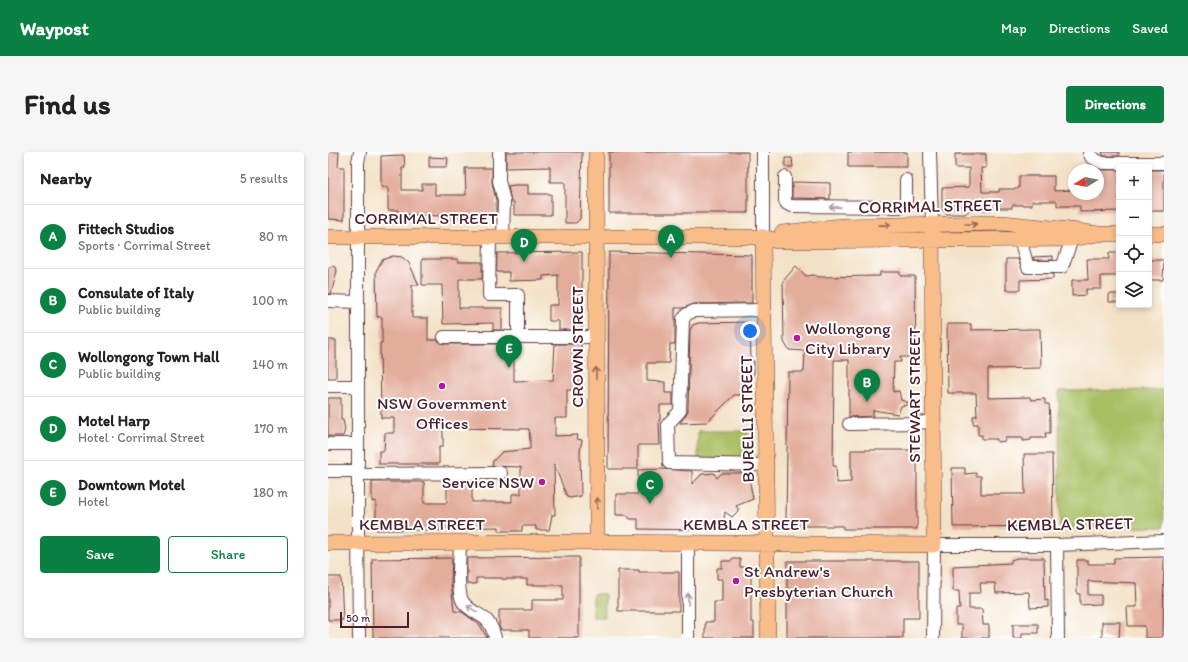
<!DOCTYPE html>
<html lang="en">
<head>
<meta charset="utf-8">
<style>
  :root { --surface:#fff; --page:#f6f6f6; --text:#222; --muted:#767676; --line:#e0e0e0; --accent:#0b8043 }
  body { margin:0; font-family:Itim,sans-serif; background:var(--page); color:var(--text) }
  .controls { position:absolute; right:12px; top:12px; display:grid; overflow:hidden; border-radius:4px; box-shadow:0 2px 6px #0003 }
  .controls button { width:36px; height:36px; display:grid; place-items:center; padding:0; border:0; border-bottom:1px solid var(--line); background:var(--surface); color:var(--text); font:20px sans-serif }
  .compass { position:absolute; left:740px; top:12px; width:36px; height:36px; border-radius:50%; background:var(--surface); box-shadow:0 2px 6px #0003; rotate:260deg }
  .scale { position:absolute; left:12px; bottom:10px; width:69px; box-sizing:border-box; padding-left:4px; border:2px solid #4a1f2b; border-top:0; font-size:11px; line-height:14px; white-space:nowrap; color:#4a1f2b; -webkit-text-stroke:3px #fff; paint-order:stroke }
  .you { position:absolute; left:422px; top:179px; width:14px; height:14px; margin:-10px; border:3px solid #fff; border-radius:50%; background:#1a73e8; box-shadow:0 0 0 6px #1a73e833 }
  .badge { display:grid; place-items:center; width:26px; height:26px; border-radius:50%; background:var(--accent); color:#fff; font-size:13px; font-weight:700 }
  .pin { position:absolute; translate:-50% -33px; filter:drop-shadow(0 1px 2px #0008) }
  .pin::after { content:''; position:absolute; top:21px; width:14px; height:12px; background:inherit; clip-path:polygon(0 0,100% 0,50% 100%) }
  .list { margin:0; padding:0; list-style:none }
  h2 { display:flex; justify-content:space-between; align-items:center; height:52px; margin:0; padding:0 16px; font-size:17px }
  h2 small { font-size:13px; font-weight:400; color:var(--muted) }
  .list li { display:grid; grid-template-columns:26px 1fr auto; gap:12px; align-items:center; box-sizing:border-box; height:64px; padding:0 16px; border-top:1px solid var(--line) }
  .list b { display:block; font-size:15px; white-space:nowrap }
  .list p { margin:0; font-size:13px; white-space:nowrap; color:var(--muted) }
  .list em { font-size:13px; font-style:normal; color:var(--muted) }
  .actions { display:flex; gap:8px; padding:12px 16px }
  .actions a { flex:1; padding:9px 0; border:1px solid var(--accent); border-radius:4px; text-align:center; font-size:14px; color:var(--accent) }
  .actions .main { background:var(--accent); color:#fff }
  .icon { flex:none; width:22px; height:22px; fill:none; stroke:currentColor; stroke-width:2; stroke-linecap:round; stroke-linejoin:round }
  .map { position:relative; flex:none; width:836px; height:486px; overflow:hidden; border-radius:4px }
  header { display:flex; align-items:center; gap:24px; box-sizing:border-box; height:56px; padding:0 20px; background:var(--accent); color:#fff }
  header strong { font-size:19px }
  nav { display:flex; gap:22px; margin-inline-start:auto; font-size:14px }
  .intro { display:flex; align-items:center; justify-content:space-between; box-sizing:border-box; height:96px; padding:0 24px }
  h1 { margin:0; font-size:28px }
  .button { padding:10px 18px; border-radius:4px; background:var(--accent); color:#fff; font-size:14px; font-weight:700 }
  main { display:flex; gap:24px; padding:0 24px }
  aside { flex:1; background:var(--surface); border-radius:4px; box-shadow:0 2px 6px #0003 }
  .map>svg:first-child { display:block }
  .green { fill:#a9bf64; stroke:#7a6f48 }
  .building { fill:#e3ad9c }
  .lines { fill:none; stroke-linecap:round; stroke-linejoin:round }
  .minor-casing { stroke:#633c42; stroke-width:14 }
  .major-casing { stroke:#633c42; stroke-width:16 }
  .minor { stroke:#fff; stroke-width:12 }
  .major { stroke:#f8bd89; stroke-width:15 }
  .oneway { stroke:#ae9aa0 }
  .oneway2 { stroke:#986655 }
  .poi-dot { fill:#b5179e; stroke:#fff; stroke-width:1.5 }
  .labels { text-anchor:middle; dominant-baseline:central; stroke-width:4; stroke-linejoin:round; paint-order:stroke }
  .street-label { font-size:17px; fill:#4a1f2b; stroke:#fff }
  .poi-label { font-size:17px; fill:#4a1f2b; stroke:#fff; text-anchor:start }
</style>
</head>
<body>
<header>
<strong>Waypost</strong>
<nav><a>Map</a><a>Directions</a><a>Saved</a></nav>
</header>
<div class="intro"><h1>Find us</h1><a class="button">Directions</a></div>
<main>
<aside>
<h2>Nearby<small>5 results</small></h2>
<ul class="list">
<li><span class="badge">A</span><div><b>Fittech Studios</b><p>Sports · Corrimal Street</p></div><em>80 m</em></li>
<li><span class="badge">B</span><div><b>Consulate of Italy</b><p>Public building</p></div><em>100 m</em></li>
<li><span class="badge">C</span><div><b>Wollongong Town Hall</b><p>Public building</p></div><em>140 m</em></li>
<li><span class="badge">D</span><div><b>Motel Harp</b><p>Hotel · Corrimal Street</p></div><em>170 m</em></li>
<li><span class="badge">E</span><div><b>Downtown Motel</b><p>Hotel</p></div><em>180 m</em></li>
</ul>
<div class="actions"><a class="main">Save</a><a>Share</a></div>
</aside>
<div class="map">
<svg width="836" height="486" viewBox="0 0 836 486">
  <rect width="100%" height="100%" fill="#fff"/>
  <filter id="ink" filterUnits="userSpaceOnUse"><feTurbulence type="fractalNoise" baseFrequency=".025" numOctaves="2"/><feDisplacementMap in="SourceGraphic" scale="8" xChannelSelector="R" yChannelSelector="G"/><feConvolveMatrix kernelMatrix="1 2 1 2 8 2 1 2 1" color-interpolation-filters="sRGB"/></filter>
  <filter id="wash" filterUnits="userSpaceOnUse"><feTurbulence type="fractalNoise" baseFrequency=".012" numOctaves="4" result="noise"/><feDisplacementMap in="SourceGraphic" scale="16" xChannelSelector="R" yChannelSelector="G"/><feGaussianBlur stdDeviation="0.9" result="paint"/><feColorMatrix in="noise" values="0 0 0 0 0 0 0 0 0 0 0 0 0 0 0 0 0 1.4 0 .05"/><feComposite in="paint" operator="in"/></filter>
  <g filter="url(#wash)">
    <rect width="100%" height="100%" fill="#f3e1c5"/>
    <path class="green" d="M836,238v137l-104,1 -1,-137z
      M370,279h50v29h-50z
      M265,442h12v23h-12z"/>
    <g id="blocks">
      <path class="building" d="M0,0h11l-1,15h6v53l-16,-1z
        M178,0h76l-2,67 -4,4h-11v-41h-15v-15l-44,1z
        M281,0h139v61h-139z
        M520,0h59v15h-59z
        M774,0h17v4h-15z
        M627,2h31v14h-5l1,24h17v-3h18l2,-1v-12h35v15l20,-1v4h24v-24h21v41l-39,1v-6h-23v-5h-25v4h-20v3h-20v2h-22l-5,4h-18l-5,-4v-22l27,-1v-19h-14z
        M76,3l1,13h-3v22h20v-6h13v11h31l-1,-27h27v15l4,17v15l-40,1v4h-16v-4l-42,-2v-4h-10v-23h-7v-31z
        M101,5l19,1 -1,9h-18z
        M457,6h7l1,9h-8z
        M821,18h15v41h-15z
        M468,30l34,1v16l-38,-1v-14z
        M187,33h13v9h23v21h-37v-13h-3l-3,-16z
        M254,100v78h-23v-9h-10v-16h9v-30l-15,1v4l-34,1v-9h-12v-19z
        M281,100l143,3v48l-58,1 -11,4h-8v36h-5l-1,19h-22v18l18,1v11h8v12h-13v15h-1l1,25h-22v24h-30z
        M781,101h10v23h-18v13h-15v6l-14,1v-16h16l-1,-21h22z
        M65,104l9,1 7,6 10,22h-7v33h16v22h9l7,4h70v37l39,-1 2,-36h26l-2,46h-12v28h-12v18l23,-1 -1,4 5,1 -2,11 1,45 -11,2 -3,-1 -13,-33 1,51h-3l-3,15h-13v-4h-14v5h-23v-4l-58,1 1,2h-66v-29l-4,1v-20h52v21h23v-21l25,-1v21h40v-8h9v-27l-29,-1 1,-5 9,-9 28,-3v-9l-1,-11 -86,-1v19h-4v17h-60v-13h5l1,-18h9v-15h-13l-1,-75h2v-26h-5l-1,-46 6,-11z
        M725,104v4h-19l-1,-3z
        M94,107h36v3h24v17h-23v29h43v22h-9v-7l-50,1 -1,-39h-20z
        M678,107h12l6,14 29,1v5l-33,1v10h-14z
        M823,108h13l-1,20h-14z
        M4,114l3,1 2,4 -6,23h-3v-26z
        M468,114l10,10 8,-1 4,2 62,-1v-4h20v4h15l1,81h-16l1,5h-7l-1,30 6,-1 2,9 11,4 -11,2 -3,8 -25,-4v6l-24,1v-57h-15l-1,106h3l1,17 14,-1v-32h66v79h-74v-3h-57l2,-154h16l1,-21 -16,-1 -5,-8 -1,-61z
        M781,142h10v8h-10z
        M422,170l1,39h3v13l-9,10 -1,7 -4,4h-6l-27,27 -27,1 8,-12 2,-81 3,-5 5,-2z
        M619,172h24v6l69,-1 1,39 -53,1v29l42,-1 1,3 14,-1v5h4l1,18v11h-5l1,5h-15v2l-8,1v-3h-18v3l-8,1v-3h-15v-4h-4v-11h-5v-8h4l-1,-23h-28z
        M0,188h8v38h-8z
        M0,246h13v22h2l2,10 -2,6h-15z
        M696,302h28l1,72 -100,1 -1,-59h13v6l11,-1v3h5v18h44z
        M333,317l31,2v13l10,-10 12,-1 3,5 5,-5h30l-2,10 3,16 -17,7 3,4 -7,7 -7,-5 -3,18 -17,-4 -1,4 -66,-1v-10h-8l-3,-4h-11v-21h22v-24z
        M251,405v81h-50v-8h-28l-2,-4v-16h33v-10h31v-15h-36v-6h-25v-1h-26v6h-9v-26z
        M836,405l-1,81h-18v-12h-17l-1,-19h10l-1,-24 -48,-2v14h13v9l-21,1v-11h-3v-34h11v4h26v-6z
        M124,406l-1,25 3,28 8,1 18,13 7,13h-114l-1,-79z
        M689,406h27l1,43 3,-1v7l-18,1 -1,-16 -33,1 -1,-10h-15l1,10h-12v16h13l1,16h6v13h-27v-13h-6v-16h4l-1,-18h-6v-25l58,-3v-3z
        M404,407h8v8h11v55h3v16h-49v-16h9v-20h8v-23h-5v-11h5v-7h10z
        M459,409h132v57h-16v20h-116z
        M290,418h21v2h40v39h-61z
        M0,425h13l2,43h-15z
        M774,470h18l-1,16h-17z
        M685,472h25v9h-16v5h-9z"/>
    </g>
  </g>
  <g filter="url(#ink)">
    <use href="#blocks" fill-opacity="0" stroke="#633c42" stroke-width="1"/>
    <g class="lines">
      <g class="minor-casing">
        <path id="minor" d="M171,0v29l5,20 -1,37
          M435,0v85
          M602,0l2,72
          M761,0l2,5 11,6h62
          M457,25v24l2,3 5,2 109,1 5,-6v-21
          M162,86l-1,57h29v33
          M692,87l8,28h34l10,-28
          M0,149l30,1
          M436,158l-70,1 -7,3 -4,5 -3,92 -12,13 1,39 97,2
          M116,185h152
          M0,234h30
          M521,272l70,-1 14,-2
          M0,292h30
          M0,319h30
          M30,322l143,-1
          M132,391c0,14 -4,48 3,59 12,16 26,9 32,36
          M360,391v95
          M729,393l1,93
          M31,486l-1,-111v-365l2,-10
          M605,486l1,-93h123l107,-4"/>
      </g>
      <g class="major-casing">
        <path id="major" d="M268,0l1,390
          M454,81l60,-7 161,-3 67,7 28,4h21
          M821,82h15
          M0,85h435l14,4 295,-2 26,-5
          M435,85l5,401
          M0,391l269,-1 337,3 -2,-321"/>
      </g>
      <use href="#minor" class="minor"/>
      <use href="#major" class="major"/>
    </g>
    <defs><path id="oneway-shaft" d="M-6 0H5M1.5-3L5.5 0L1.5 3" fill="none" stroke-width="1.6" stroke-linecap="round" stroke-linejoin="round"/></defs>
    <g class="oneway">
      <use href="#oneway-shaft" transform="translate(507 55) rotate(-179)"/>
      <use href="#oneway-shaft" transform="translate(360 447) rotate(-90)"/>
      <use href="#oneway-shaft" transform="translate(144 457) rotate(-148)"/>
    </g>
    <g class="oneway2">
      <use href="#oneway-shaft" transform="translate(643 72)"/>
      <use href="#oneway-shaft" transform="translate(557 73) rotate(-1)"/>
      <use href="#oneway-shaft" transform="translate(268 221) rotate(-90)"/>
      <use href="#oneway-shaft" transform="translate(269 351) rotate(-90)"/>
    </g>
  </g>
  <g class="poi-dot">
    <circle cx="469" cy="186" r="4"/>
    <circle cx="114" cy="234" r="4"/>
    <circle cx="214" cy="330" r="4"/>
    <circle cx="408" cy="429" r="4"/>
  </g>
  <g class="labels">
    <g class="street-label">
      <text transform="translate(602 54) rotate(-1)">CORRIMAL STREET</text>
      <text x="98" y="66">CORRIMAL STREET</text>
      <text transform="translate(249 195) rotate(-90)">CROWN STREET</text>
      <text transform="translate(586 243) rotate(-90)">STEWART STREET</text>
      <text transform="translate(419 267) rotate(-91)">BURELLI STREET</text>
      <text x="94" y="372">KEMBLA STREET</text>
      <text x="418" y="372">KEMBLA STREET</text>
      <text transform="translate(742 372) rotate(-1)">KEMBLA STREET</text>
    </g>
    <g class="poi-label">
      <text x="477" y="176">Wollongong<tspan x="477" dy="20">City Library</tspan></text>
      <text x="114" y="251" text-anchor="middle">NSW Government<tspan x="114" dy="20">Offices</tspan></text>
      <text x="206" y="330" text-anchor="end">Service NSW</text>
      <text x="416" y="419">St Andrew's<tspan x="416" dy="20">Presbyterian Church</tspan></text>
    </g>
  </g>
</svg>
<div class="controls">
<button>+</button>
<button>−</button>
<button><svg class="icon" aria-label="locate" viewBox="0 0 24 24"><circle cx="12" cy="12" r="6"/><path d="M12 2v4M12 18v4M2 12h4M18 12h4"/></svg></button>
<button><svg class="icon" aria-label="layers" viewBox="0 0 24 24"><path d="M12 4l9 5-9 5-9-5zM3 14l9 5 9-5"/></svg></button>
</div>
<svg class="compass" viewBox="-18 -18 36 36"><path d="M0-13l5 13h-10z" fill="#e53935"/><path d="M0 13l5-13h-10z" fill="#767676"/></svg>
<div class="scale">50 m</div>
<div class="you"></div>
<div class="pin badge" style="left:343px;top:106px">A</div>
<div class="pin badge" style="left:539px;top:250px">B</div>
<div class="pin badge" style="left:322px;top:352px">C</div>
<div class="pin badge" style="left:196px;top:110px">D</div>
<div class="pin badge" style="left:181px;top:216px">E</div>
</div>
</main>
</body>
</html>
